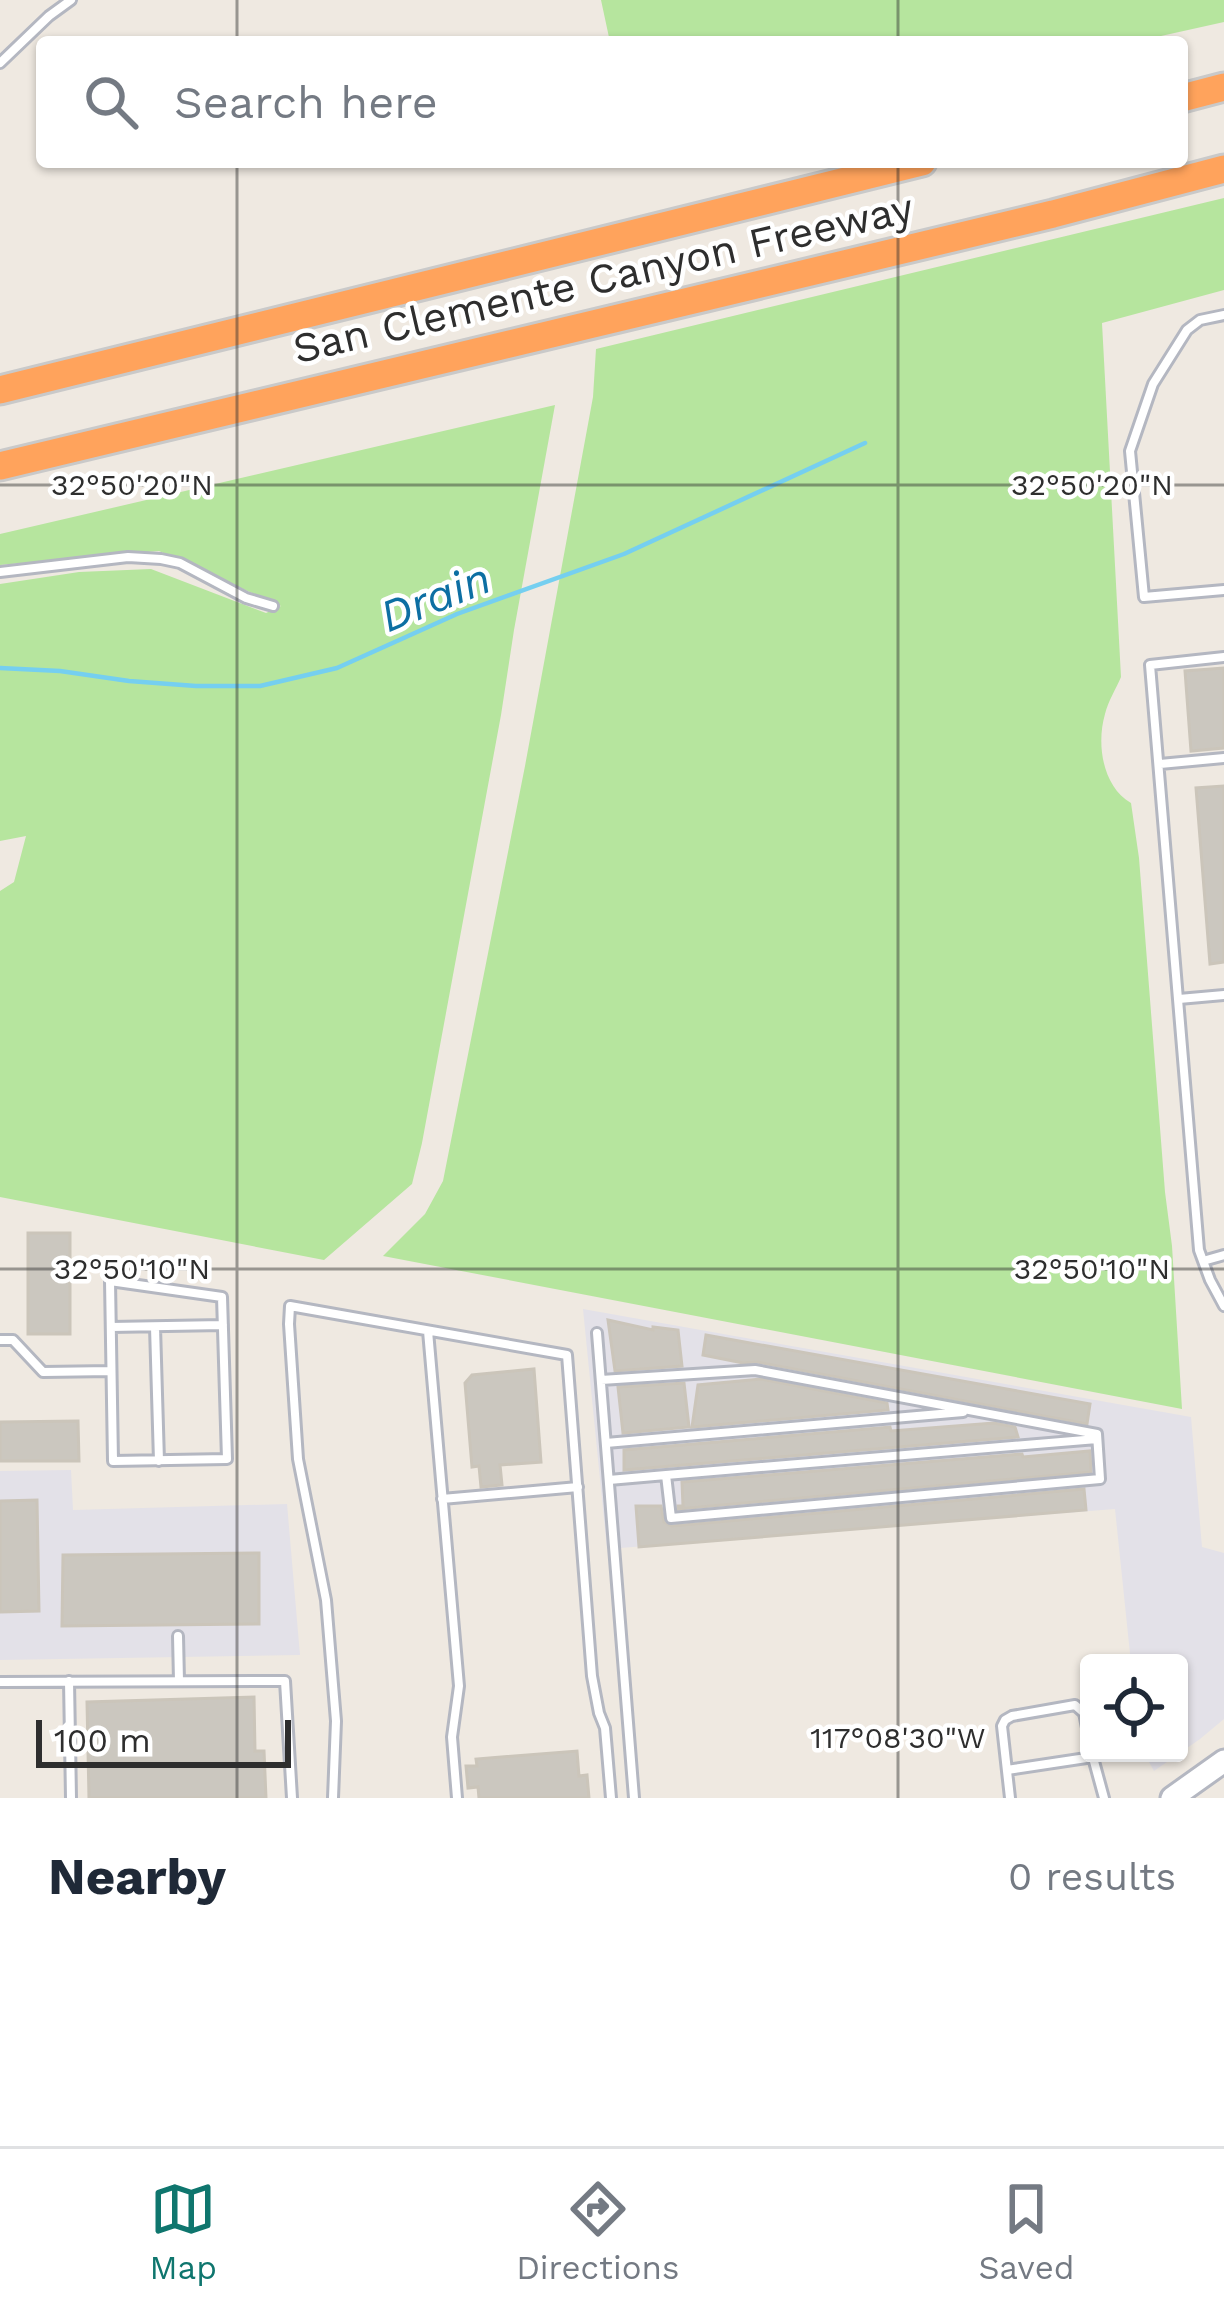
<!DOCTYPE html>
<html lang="en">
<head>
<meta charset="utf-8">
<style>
  :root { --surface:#fff; --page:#f2f2f3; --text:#1f2937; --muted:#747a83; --line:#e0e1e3; --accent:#0f766e }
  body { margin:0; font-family:"Work Sans",sans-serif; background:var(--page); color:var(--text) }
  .controls { position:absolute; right:36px; bottom:36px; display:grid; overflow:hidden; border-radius:12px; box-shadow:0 3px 9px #0004 }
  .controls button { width:108px; height:108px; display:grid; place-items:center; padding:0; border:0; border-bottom:3px solid var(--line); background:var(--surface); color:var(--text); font:60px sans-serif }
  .scale { position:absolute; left:36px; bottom:30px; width:255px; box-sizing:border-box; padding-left:12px; border:6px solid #2e2e2e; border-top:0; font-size:33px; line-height:42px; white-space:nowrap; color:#2e2e2e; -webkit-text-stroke:9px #fff; paint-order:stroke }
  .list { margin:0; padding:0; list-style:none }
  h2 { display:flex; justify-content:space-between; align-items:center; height:156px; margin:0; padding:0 48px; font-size:51px }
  h2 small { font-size:39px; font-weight:400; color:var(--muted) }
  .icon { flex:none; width:66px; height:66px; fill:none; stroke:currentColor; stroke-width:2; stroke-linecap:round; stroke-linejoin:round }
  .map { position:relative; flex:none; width:1224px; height:1798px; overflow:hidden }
  .search { position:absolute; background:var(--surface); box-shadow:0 3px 9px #0004; left:36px; right:36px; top:36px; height:132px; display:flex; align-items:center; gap:30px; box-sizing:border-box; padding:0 42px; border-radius:12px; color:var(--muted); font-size:45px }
  .sheet { height:348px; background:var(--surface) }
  nav { display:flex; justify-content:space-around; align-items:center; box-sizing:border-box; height:168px; border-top:3px solid var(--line); background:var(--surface); font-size:33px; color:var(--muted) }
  nav a { display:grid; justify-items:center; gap:6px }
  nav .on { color:var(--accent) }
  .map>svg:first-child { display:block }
  .industrial { fill:#e3e1e8 }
  .green { fill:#b6e59e }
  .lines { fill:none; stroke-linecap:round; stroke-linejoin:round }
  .stream { stroke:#75cff0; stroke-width:4.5 }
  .building { fill:#cbc7bf; stroke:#cbc5ba; stroke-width:3 }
  .lane-casing { stroke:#b4b7c1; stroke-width:14 }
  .secondary-casing { stroke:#b4b7c1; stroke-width:27 }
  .highway-casing { stroke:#c9c9c9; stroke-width:33 }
  .lane { stroke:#fff; stroke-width:8 }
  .secondary { stroke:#fff; stroke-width:21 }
  .highway { stroke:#ffa35c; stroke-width:27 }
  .ticks { fill:none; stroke:#2e2e2e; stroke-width:3; stroke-opacity:0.45 }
  .labels { text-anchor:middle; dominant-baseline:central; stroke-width:9; stroke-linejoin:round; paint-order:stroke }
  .street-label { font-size:42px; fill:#2e2e2e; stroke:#fff }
  .water-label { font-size:45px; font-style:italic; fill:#0d6fa3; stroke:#fff }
  .ticks-label { font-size:30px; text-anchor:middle; fill:#2e2e2e; stroke:#fff; stroke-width:9; stroke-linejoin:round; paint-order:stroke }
</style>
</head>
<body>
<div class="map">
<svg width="1224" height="1798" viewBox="0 0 1224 1798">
  <rect width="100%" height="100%" fill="#efe9e1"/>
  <path class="industrial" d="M583,1309l608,108 11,130 22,6v166l-24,20 -46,32 -10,-18h35v-90h-48l-16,-154 -508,40z
    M71,1470l2,40 214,-6 13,151 -300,5v-189z"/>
  <path class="green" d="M601,0h623v22l-90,20h-524z
    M1224,198v92l-122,33 19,354c-5,12 -13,24 -16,37 -9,31 -2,73 26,89l8,55 26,334 7,54 10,163 -799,-153 42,-42 18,-33 82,-415 68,-369 3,-48z
    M555,405l-41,225 -13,85 -79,428 -10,41 -88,76 -324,-63v-306l14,-9 12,-46 -26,5v-257l79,-12 72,-3 115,44 15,-7 -122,-55 -159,14v-31z"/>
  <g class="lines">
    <path class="stream" d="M0,668l60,3 69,10 67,5h64l77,-18 120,-54 167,-60 241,-111"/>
  </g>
  <path class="building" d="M1224,668v80l-33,3 -6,-80z
    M1224,786v176l-14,2 -14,-176z
    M28,1233h42v101h-42z
    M608,1320l45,10v-3l25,3 4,36 -67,5z
    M706,1335l384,69 -3,20 -330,-62 -14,1 -40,-8z
    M534,1369l7,93 -41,3 2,20 -21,2 -2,-21 -7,1 -7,-84 7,-8z
    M761,1379l126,24 1,7 -196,17 6,-42z
    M684,1383l5,44 -66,6 -5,-46z
    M78,1421l1,40h-79v-39z
    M994,1423l21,4 3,10 -394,33v-20l266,-23 1,4z
    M1090,1451l1,21 -413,37v-3h5l-1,-24 340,-28 1,3z
    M1084,1489l2,21 -447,37 -3,-41h25l3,16 8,4z
    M37,1500l2,111 -39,1v-111z
    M259,1553v71l-197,2 1,-71z
    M254,1697l1,54h9l2,47h-177l-2,-96z
    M577,1751l2,25 8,-1 2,23h-110l-1,-11 -10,1 -2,-22h11l-1,-7z"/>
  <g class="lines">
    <g class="lane-casing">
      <path id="lane" d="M0,63l49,-47 22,-16
        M1224,315l-24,5 -13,10 -34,54 -23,67 14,146 80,-7
        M0,572l128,-15 33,2 19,4 66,35 27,8
        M1224,657l-74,8 49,585 11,30 14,26
        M1160,764l64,-6
        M1179,999l45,-4
        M1203,1261l21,-6
        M110,1281l112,16 5,162 -114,2z
        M111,1327l112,-2
        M155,1327l4,134
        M428,1331l31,355 -7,51 5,61
        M597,1333l37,465
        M0,1340h13l30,32 68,-1
        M601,1380l154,-10 342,64 3,45 -429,39 -5,-43 -57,5
        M606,1443l357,-31
        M666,1475l431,-36
        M442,1499l136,-12
        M178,1636l1,45
        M69,1681l2,117
        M0,1682l285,-1 7,117
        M1092,1754l12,44
        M1007,1770l86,-13
        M333,1798l3,-77 -10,-121 -28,-141 -9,-135 1,-18 277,49 25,321 7,37 6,15 6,70
        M1010,1798l-8,-72 3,-6 7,-4 63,-11 9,8 5,25"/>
    </g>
    <g class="secondary-casing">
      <path id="secondary" d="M1172,1798l52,-37"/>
    </g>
    <g class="highway-casing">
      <path id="highway" d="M1182,98l42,-11
        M0,390l922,-228
        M0,466l1053,-252 171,-45"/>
    </g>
    <use href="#lane" class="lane"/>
    <use href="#secondary" class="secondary"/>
    <use href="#highway" class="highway"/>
  </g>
  <path class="ticks" d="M237,0v42M898,0v42M237,162v1636M898,162v1636M0,485h1224M0,1269h1224"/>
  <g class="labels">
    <g class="street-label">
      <text transform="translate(603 278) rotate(-13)">San Clemente Canyon Freeway</text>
    </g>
    <g class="water-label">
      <text transform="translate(435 597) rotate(-22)">Drain</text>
    </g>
  </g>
  <g class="ticks-label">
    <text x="132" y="495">32°50'20"N</text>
    <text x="1092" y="495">32°50'20"N</text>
    <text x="132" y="1279">32°50'10"N</text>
    <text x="1092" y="1279">32°50'10"N</text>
    <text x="898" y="1748">117°08'30"W</text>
  </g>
</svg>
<div class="controls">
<button><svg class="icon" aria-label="locate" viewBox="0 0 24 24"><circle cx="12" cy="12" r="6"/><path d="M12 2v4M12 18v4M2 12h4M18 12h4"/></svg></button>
</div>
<div class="scale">100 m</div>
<div class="search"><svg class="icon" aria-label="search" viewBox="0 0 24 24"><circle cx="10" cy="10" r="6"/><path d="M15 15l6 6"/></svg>Search here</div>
</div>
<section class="sheet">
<h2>Nearby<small>0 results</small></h2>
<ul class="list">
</ul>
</section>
<nav>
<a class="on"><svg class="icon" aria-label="map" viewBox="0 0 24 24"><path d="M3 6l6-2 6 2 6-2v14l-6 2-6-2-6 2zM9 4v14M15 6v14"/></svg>Map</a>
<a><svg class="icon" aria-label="directions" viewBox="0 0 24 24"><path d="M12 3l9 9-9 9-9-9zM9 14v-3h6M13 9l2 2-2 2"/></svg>Directions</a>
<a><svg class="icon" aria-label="saved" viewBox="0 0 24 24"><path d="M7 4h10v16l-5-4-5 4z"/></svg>Saved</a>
</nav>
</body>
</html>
